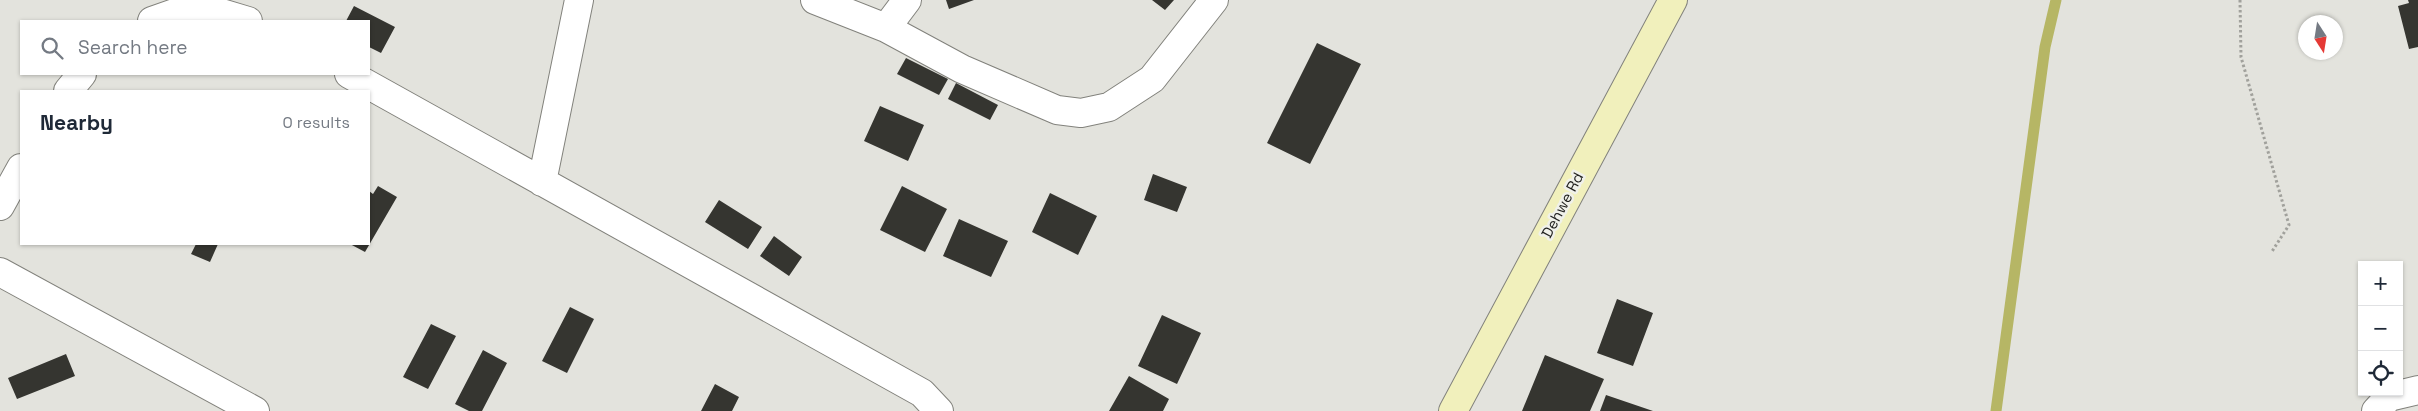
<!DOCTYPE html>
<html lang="en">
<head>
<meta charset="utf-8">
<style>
  :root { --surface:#fff; --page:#f6f6f7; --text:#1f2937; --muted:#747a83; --line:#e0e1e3 }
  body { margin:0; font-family:"Space Grotesk",sans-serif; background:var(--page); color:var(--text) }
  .controls { position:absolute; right:15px; bottom:15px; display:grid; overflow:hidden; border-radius:0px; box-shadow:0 1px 4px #0004 }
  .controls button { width:45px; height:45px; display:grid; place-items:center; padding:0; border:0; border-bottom:1px solid var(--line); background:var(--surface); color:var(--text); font:25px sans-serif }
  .compass { position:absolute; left:2298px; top:15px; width:45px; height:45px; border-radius:50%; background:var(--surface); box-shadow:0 1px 4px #0004; rotate:168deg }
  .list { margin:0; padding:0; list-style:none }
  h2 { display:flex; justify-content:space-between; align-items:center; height:65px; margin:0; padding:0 20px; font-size:21px }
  h2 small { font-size:16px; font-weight:400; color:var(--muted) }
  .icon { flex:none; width:28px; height:28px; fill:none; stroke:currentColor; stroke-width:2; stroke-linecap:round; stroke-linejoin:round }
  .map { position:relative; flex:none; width:2418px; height:411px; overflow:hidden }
  .search { position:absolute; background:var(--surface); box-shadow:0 1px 4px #0004; left:20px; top:20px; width:350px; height:55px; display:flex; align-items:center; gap:12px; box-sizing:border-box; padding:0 18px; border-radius:0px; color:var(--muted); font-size:19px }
  .panel { position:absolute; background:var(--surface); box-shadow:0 1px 4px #0004; left:20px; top:90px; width:350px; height:155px; border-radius:0px }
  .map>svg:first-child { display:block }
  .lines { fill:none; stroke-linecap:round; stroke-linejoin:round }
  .stream { stroke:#b6b665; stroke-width:11 }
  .building { fill:#353530 }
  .street-casing { stroke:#82827c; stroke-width:30 }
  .secondary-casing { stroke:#82827c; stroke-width:30 }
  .path { stroke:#a1a19c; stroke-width:3; stroke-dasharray:2.5 2.5; stroke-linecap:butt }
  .street { stroke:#fff; stroke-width:28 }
  .secondary { stroke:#f1f0bc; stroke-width:28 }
  .labels { text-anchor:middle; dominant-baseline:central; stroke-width:5; stroke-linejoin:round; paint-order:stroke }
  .street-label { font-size:15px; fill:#1f1f1d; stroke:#f0f1ea }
</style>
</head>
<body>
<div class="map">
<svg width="2418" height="411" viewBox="0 0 2418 411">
  <rect width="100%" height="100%" fill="#e3e3dd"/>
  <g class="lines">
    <path class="stream" d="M1996,411l49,-364 11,-47"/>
  </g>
  <path class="building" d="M946,0h28l-25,9z
    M1152,0h22l-9,10z
    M2408,0h10v47l-9,2 -11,-43 11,-3z
    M354,6l41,21 -14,26 -12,-6v-26h-23z
    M1317,43l44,21 -51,100 -43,-21z
    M906,58l42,21 -9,16 -42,-21z
    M956,83l42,22 -8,15 -42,-21z
    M880,106l44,19 -16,36 -44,-20z
    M1153,174l34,13 -10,25 -33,-12z
    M378,186l19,11 -32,55 -15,-8h19v-53l4,3z
    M902,186l45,23 -22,43 -45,-22z
    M1050,193l47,23 -19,39 -46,-23z
    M719,200l43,27 -14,22 -43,-27z
    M959,219l49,22 -17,36 -48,-21z
    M774,236l28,21 -13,19 -29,-20z
    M196,244h22l-8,18 -19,-8z
    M1617,299l36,14 -20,53 -36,-13z
    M570,307l24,12 -27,54 -25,-12z
    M1162,315l39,18 -24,51 -39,-18z
    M431,324l25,12 -28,53 -25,-12z
    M483,350l24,13 -25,48h-13l-14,-7z
    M66,354l9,22 -58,23 -9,-21z
    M1545,355l59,24 -14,32h-68z
    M1129,376l40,23 -6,12h-54z
    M715,384l24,13 -7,14h-31z
    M1606,395l47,16h-53z"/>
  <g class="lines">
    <g class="street-casing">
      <path id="street" d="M815,0l71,28 76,41 95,41 24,3 28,-6 43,-28 62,-79
        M152,21l31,-11 35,2 30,9
        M886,28l21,-28
        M349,74l573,319 17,18
        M68,91l14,-17
        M542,182l37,-182
        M0,206l21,-38
        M0,272l255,139
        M2376,411l13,-14 29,-7"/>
    </g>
    <g class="secondary-casing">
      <path id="secondary" d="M1453,411l220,-411"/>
    </g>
    <path class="path" d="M2240,0l1,57 48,168 -18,28"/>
    <use href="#street" class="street"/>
    <use href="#secondary" class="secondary"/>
  </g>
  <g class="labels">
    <g class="street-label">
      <text transform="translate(1562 205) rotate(-62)">Dehwe Rd</text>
    </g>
  </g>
</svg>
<div class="controls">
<button>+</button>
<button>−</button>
<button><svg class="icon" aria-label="locate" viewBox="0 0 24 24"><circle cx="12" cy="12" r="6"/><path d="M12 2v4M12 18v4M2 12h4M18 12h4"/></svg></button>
</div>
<svg class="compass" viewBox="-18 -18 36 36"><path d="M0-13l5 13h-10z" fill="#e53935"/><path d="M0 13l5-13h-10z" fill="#747a83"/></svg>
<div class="search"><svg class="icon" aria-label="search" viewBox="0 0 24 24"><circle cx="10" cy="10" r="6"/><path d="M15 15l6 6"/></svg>Search here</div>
<section class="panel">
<h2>Nearby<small>0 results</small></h2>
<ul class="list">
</ul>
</section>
</div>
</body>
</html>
